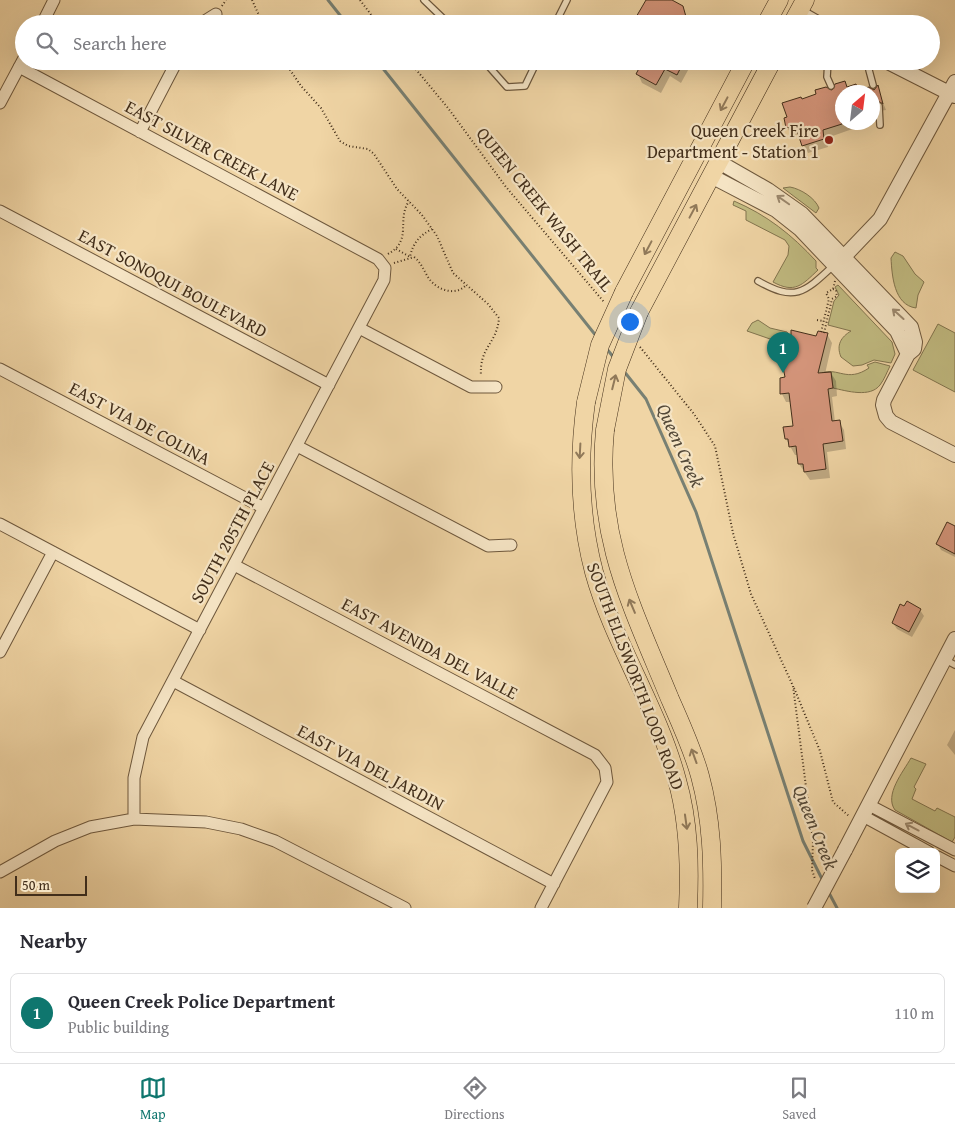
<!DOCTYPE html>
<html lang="en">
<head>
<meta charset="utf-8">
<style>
  :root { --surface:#fff; --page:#f2f2f3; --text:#2b2b33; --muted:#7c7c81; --line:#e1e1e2; --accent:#0f766e }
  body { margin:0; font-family:"Gentium Book Plus",serif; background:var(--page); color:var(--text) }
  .controls { position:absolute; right:15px; bottom:15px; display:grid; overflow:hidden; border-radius:8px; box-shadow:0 5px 20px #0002 }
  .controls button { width:45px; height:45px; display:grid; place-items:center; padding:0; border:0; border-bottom:1px solid var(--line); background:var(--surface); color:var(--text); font:25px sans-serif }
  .compass { position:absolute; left:835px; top:85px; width:45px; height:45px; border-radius:50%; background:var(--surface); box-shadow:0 5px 20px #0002; rotate:28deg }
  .scale { position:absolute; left:15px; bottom:12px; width:72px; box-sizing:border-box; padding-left:5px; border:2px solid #422e1a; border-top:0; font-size:14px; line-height:18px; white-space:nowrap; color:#422e1a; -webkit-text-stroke:4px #f5e4c4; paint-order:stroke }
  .you { position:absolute; left:629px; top:321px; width:18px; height:18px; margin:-12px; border:4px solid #fff; border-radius:50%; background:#1a73e8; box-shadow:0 0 0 8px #1a73e833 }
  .badge { display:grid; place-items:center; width:32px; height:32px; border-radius:50%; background:var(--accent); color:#fff; font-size:16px; font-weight:700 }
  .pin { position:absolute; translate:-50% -41px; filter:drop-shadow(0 1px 2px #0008) }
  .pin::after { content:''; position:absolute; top:26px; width:18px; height:15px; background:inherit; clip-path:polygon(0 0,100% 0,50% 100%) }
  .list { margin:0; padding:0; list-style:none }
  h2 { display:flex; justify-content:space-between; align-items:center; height:65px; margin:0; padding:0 20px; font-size:21px }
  h2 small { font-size:16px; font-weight:400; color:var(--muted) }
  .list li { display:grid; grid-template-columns:32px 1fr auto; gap:15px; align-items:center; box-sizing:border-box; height:80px; margin:0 10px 10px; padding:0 10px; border:1px solid var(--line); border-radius:8px }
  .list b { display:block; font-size:19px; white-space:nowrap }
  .list p { margin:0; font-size:16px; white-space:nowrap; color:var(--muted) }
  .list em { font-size:16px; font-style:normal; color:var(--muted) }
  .icon { flex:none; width:28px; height:28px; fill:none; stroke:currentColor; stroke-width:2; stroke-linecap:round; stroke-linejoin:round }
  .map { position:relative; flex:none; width:955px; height:908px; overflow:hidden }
  .search { position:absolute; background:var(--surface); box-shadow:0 5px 20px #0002; left:15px; right:15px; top:15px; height:55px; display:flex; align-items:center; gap:12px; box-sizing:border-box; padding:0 18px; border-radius:28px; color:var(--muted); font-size:19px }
  .sheet { height:155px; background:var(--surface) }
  nav { display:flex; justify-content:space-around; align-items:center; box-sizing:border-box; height:70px; border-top:1px solid var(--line); background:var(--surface); font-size:14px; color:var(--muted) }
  nav a { display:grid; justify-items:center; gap:2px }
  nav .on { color:var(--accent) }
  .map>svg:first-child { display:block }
  .green { fill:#c1bb81; stroke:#82744e }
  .shadow { fill:#0003 }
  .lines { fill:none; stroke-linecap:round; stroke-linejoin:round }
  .stream { stroke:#788073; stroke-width:3 }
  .building { fill:#d6967c; stroke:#422e1a }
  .service-casing { stroke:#6e583d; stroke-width:8 }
  .minor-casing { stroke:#6e583d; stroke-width:13 }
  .tertiary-casing { stroke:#6e583d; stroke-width:16 }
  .primary-casing { stroke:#422e1a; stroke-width:19 }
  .path { stroke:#422e1a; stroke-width:2; stroke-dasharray:1 2.5; stroke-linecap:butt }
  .service { stroke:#f5e4c4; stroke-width:5.5 }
  .minor { stroke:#f5e4c4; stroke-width:11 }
  .tertiary { stroke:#f5e4c4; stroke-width:14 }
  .primary { stroke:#f0d5a5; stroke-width:18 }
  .tertiary-bridge-casing { stroke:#6e583d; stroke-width:16; stroke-linecap:butt }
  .primary-bridge-casing { stroke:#422e1a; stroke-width:19; stroke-linecap:butt }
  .tertiary-bridge { stroke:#f5e4c4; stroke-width:14 }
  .primary-bridge { stroke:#f0d5a5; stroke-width:18 }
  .oneway { stroke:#907959 }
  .oneway2 { stroke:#9c896f }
  .poi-dot { fill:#8f2418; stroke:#f5e4c4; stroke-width:2 }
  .labels { text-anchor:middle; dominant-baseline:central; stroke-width:4.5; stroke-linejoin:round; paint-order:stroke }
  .poi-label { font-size:18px; fill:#422e1a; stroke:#f5e4c4; text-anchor:end }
  .street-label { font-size:18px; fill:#422e1a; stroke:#f5e4c4 }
  .water-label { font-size:19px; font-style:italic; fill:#544938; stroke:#f5e4c4 }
</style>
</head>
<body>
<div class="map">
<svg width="955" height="908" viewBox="0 0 955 908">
  <rect width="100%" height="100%" fill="#f0d5a5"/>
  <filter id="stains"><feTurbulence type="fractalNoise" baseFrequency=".004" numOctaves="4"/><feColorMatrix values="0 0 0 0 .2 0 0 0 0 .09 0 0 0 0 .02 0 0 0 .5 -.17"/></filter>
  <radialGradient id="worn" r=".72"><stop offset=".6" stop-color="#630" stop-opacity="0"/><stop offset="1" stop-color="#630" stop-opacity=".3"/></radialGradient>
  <path class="green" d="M790,187c11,2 25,11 29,21l-3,5 -33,-25z
    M734,201c33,14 58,34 82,60v7l2,2c-16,15 -23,24 -45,12l15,-27 1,-9 -4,-6 -39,-20v-9l-13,-6z
    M895,252l8,4 12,18 9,8 -6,13 -2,13c-22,-3 -24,-32 -25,-50z
    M838,285l54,57 3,12 -4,9 -17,-3 -12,5 -9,1 -12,-9c-5,-12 0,-20 10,-26l-23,-6 6,-24 5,-6 -4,-8z
    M758,320l12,8 17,4 2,3 -16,5 -26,-9 5,-8z
    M938,324l17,9v59l-42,-22z
    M875,362l15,4c-3,6 -6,14 -10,19 -10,13 -33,6 -47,3l-2,-16 -9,1c16,-6 25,10 47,-5l-2,-3z
    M911,758l15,6 -12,23 2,2 -4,10 23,12 2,-3 18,9v20l-3,5 -57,-32c-11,-15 8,-38 16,-52z"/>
  <path class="shadow" d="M647,0h23l12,7 7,14 5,3h-60z
    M623,61h70l-12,22 -11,-7 -9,17 -19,-10 -4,-9 2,-4z
    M856,85l3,6h15l3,-3 9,22 -6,1 -1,9 -7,2v-30h-30v30h30l-45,16 1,9 -20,6 -10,-19 -6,2 -5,-9 15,-26z
    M827,334l5,9 -7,31 6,-1 5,8 1,15 -5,1 3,25h4l5,8 2,19 -19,3 3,26 -20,2 -11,-16 -1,-9h-3l-9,-16 8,-12 -3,-25h-5l-4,-8 -1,-15 6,-1 30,-40z
    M955,528v29l-14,-7 -4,-7z
    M920,610l4,6 -12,21 -15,-8 -4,-6z
    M955,730v25l-8,-10z"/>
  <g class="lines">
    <path class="stream" d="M328,0l19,24
      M377,61l220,276
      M606,348l9,11
      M623,370l23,29 50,113 107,329 20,40
      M828,891l9,17"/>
  </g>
  <path class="building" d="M646,0h26l11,6 5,18h-56z
    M643,61h41l-7,14 -12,-6 -9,16 -20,-11z
    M845,81l2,6 9,-3 2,6 11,-3 5,3 4,-5 5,19 -5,-3 -6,6v-15h-30v32l-19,6 1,9 -22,7 -7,-21 -9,3 -2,-10 3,-1 -5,-14 19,-6 1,2 14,-5 -1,-4 11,-3 6,3 3,-6z
    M791,330l25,6 2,-5 10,2 -10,40 13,-1 2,16 -5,1 4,32 8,-1 3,21 -20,3 3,25 -22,3 -1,-8h-5l-2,-18 -7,1 -1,-8h-3l-2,-12 10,-1 -4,-33 -9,1v-16l5,-1 -5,-25 4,-9 7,-7z
    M947,522l8,4v28l-19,-10z
    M907,601l14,8 -12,23 -17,-9 8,-19 4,2z"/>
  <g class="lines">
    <g class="service-casing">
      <path id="service" d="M424,0l25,24
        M555,24l12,-24
        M484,61l23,26 18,-1 12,-25
        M828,61l-1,16 4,9
        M871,61l-2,9 4,15
        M879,106l1,19
        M758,281c37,21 46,12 75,-15
        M944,659l11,6"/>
    </g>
    <g class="minor-casing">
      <path id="minor" d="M42,24l12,-24
        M200,24l16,-10
        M19,67l359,192 7,9 -1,12 -241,457 -9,41v41
        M0,103l24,-45
        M140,132l37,-71
        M0,211l329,174
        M359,328l112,59h25
        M0,369l264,139
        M297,446l191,100 23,-1
        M0,524l200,106
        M234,565l361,190 10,13 2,14 -66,126
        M0,652l53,-100
        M173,681l381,203
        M869,805l86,45
        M863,816l66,36
        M936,856l19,10
        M0,872l55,-31 35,-14 44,-8 72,3 35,7 34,12 130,67"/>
    </g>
    <g class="tertiary-casing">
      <path id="tertiary" d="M798,12l21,12
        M886,61l69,35
        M719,162l49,28 34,24 109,113 4,15 -1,7 -6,5 -24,46 -1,5 3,11 5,6 64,33
        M711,176l65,34 24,19 97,102 11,23
        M838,263l42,-44 75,-137
        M845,850l110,-211"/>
    </g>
    <g class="primary-casing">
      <path id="primary" d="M766,24l13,-24
        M792,24l13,-24
        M624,292l122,-231
        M639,312l133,-251
        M586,402c-8,58 -7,113 8,170 20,72 64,136 83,208 12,42 13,85 11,128
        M605,430c-10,106 26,174 65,269 11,25 23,51 30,77 12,44 13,87 12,132"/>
    </g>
    <path class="path" d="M252,0l11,24
      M360,0l18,24
      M222,6l4,-6
      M272,61l16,7
      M284,61l17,25 20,22 19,33 8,5 20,3 6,5 23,35 25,26 15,21 16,37 35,31 11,14c-2,26 -20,29 -18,58
      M409,61l39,47 58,79 98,115
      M396,249l14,8c3,-14 9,-21 22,-28
      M388,254c25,-14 8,-33 21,-53
      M394,263l20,-6c8,6 10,15 16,23 8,10 25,16 35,6
      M817,320l7,1
      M821,332l8,-33 -3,-6 7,-4 2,-8
      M824,333l8,-34 5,-3 -1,-6 -3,-1
      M640,347l54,67 21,32 18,87 18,61 42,92 20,155 -1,29 3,9
      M794,688l26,63 13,51 17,15"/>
    <use href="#service" class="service"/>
    <use href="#minor" class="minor"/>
    <use href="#tertiary" class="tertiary"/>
    <use href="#primary" class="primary"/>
    <g class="tertiary-bridge-casing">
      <path id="tertiary-bridge" d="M814,908l31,-58"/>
    </g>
    <g class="primary-bridge-casing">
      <path id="primary-bridge" d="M586,402l14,-57 24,-53
        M605,430l12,-61 22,-57"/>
    </g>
    <use href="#tertiary-bridge" class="tertiary-bridge"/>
    <use href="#primary-bridge" class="primary-bridge"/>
  </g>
  <defs><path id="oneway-shaft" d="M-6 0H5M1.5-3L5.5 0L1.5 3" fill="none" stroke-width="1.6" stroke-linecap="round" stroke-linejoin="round" transform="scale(1.25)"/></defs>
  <g class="oneway">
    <use href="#oneway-shaft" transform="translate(724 104) rotate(118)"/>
    <use href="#oneway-shaft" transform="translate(693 211) rotate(-62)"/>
    <use href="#oneway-shaft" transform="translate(648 248) rotate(118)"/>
    <use href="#oneway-shaft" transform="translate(614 382) rotate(-76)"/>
    <use href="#oneway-shaft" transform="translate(580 451) rotate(93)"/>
    <use href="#oneway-shaft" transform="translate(632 606) rotate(-113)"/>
    <use href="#oneway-shaft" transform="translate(694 756) rotate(-110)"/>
    <use href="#oneway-shaft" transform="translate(686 822) rotate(82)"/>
  </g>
  <g class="oneway2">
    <use href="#oneway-shaft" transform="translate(783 200) rotate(-145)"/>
    <use href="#oneway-shaft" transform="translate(898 314) rotate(-138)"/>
    <use href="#oneway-shaft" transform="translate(912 827) rotate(-152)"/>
  </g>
  <circle class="poi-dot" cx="829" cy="140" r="5"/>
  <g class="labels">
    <g class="poi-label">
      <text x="819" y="130">Queen Creek Fire<tspan x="819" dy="21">Department - Station 1</tspan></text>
    </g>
    <g class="street-label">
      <text transform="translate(212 150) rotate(28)">EAST SILVER CREEK LANE</text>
      <text transform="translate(545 209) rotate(51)">QUEEN CREEK WASH TRAIL</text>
      <text transform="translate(173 283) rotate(28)">EAST SONOQUI BOULEVARD</text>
      <text transform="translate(140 423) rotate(28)">EAST VIA DE COLINA</text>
      <text transform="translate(232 532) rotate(-62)">SOUTH 205TH PLACE</text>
      <text transform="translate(430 648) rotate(28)">EAST AVENIDA DEL VALLE</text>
      <text transform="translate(636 676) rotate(69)">SOUTH ELLSWORTH LOOP ROAD</text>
      <text transform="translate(371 767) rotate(28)">EAST VIA DEL JARDIN</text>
    </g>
    <g class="water-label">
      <text transform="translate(681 445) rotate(66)">Queen Creek</text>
      <text transform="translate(816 827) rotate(68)">Queen Creek</text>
    </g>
  </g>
  <rect width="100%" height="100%" filter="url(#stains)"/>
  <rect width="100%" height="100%" fill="url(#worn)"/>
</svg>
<div class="controls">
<button><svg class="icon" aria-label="layers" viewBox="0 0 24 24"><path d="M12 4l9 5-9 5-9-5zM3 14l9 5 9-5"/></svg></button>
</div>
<svg class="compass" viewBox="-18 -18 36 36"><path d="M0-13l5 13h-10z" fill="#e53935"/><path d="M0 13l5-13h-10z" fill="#7c7c81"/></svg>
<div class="scale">50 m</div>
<div class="you"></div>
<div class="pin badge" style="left:783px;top:373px">1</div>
<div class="search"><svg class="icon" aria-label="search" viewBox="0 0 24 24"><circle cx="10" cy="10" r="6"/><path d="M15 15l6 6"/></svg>Search here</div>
</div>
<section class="sheet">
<h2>Nearby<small></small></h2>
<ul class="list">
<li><span class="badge">1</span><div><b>Queen Creek Police Department</b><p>Public building</p></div><em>110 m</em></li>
</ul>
</section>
<nav>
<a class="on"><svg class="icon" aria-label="map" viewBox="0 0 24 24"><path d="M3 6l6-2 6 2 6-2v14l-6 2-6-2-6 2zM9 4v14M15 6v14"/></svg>Map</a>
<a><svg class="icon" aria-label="directions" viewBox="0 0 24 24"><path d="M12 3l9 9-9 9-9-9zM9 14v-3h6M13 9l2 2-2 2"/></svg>Directions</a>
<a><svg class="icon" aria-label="saved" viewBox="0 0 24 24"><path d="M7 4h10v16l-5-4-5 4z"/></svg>Saved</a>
</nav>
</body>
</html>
